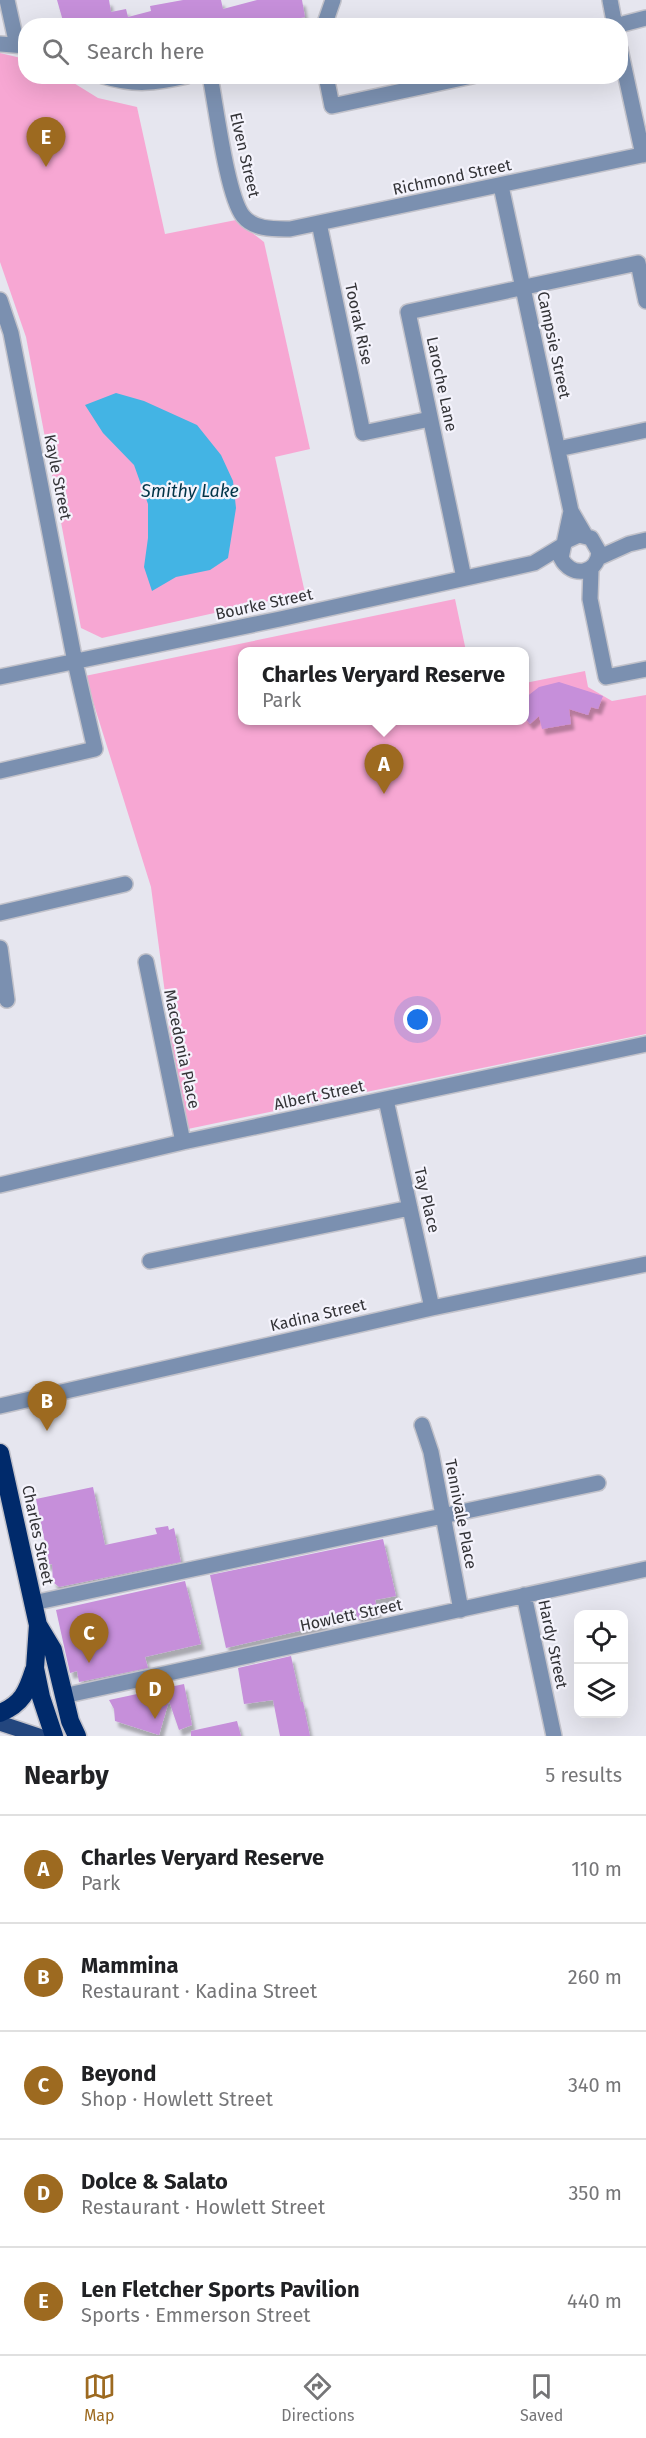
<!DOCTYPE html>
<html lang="en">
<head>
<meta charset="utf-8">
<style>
  :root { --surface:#fff; --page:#f2f2f2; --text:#202124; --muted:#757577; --line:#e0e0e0; --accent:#9d6a20 }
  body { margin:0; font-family:"Fira Sans",sans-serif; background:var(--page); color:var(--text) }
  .controls { position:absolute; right:18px; bottom:18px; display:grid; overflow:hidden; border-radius:12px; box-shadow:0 6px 24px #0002 }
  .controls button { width:54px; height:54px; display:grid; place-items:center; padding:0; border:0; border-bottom:2px solid var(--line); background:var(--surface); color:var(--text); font:30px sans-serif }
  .you { position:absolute; left:418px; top:1020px; width:21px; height:21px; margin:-15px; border:4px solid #fff; border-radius:50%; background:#1a73e8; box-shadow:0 0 0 9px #1a73e833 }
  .badge { display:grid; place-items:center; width:39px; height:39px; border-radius:50%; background:var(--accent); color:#fff; font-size:20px; font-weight:700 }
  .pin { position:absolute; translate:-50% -50px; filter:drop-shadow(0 2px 3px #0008) }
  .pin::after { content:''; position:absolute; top:32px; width:21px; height:18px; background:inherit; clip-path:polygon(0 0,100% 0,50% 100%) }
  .popup { position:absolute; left:238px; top:647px; width:291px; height:78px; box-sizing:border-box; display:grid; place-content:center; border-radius:12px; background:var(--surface); filter:drop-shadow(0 2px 4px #0005); font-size:20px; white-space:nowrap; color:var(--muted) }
  .popup b { font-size:22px; color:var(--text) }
  .popup::after { content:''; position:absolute; left:50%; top:100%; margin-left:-12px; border:12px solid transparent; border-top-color:var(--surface) }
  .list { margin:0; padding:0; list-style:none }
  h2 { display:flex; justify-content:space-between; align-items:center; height:78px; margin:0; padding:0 24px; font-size:26px }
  h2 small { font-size:20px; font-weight:400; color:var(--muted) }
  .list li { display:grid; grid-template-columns:39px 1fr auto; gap:18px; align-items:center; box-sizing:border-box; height:108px; padding:0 24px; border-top:2px solid var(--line) }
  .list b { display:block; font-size:22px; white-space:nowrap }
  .list p { margin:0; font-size:20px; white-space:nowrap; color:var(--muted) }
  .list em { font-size:20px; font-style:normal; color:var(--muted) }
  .icon { flex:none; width:33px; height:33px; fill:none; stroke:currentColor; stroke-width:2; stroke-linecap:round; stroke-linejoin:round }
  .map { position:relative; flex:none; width:646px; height:1736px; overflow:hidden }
  .search { position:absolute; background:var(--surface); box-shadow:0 6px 24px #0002; left:18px; right:18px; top:18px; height:66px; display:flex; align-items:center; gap:15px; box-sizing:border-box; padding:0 21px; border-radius:24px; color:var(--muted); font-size:22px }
  .sheet { height:618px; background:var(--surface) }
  nav { display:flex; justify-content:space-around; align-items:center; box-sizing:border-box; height:84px; border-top:2px solid var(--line); background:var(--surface); font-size:16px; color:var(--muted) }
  nav a { display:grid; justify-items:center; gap:3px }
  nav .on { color:var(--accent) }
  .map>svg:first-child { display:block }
  .green { fill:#f7a7d3 }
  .water { fill:#43b4e4 }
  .building { fill:#c68fda; filter:url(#shadow) }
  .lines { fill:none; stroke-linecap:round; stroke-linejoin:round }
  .minor-casing { stroke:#c2c2ca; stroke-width:18 }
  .major-casing { stroke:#c2c2ca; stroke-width:18 }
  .highway-casing { stroke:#c2c2ca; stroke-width:21 }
  .minor { stroke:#7b90b0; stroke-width:15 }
  .major { stroke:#23467e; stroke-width:15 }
  .highway { stroke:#002a6b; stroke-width:18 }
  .labels { text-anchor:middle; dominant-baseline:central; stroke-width:4.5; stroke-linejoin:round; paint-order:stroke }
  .street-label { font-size:16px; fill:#333337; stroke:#f4f3fc }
  .water-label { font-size:18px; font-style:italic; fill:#013448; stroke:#f4f3fc }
</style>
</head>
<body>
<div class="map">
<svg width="646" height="1736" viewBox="0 0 646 1736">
  <defs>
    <filter id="shadow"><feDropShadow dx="3.5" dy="6" stdDeviation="1.5" flood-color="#0004"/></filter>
  </defs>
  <rect width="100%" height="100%" fill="#e6e6ef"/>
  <path class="green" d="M0,53l25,6 1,17 38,1 34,21 39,9 28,127 71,-14 28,22 46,207 -35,8 30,136 -203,45 -21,-10 -55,-291 -26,-75z
    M455,599l11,52 -223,1v68h282v-37l60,-12 3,16 24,14 34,-6v339l-463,96 -32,-243 -66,-211z"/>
  <path class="water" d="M116,393l28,8 53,24 24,30 12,26 3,27 -8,50 -18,12 -34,7 -24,14 -8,-24 4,-29v-34l-14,-39 -31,-32 -18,-28z"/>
  <path class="building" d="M57,0h52l2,12 15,-3 2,8 23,-6 -1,-5 33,-6h38l2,9 34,-9h45l3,17 -28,6 -1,3 -202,-1 -2,-6 -9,2z
    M559,682l44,14 -5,13 -7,-2 -3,8 -19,-6 2,15 -29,5 -3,-13 -9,8 -5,-6v-20l14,-11z
    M93,1487l12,58 52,-11 -2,-6 13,-2 1,4 5,-2 7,34 -122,25 -6,-5 -1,-18 -5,1 -4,-18h3l-10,-48z
    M383,1539l13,57 -21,4 4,15 -21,5 -2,-7 -32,8 1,4 -99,23 -16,-73z
    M185,1581l16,63 -56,13 3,11 -69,14 -2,-11 -7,2 -14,-63z
    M291,1656l10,46h2l7,34h-30l-7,-36 -29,4 -6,-36z
    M184,1684l8,41 -13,5 -10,-29 -10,34 -44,-14 -1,-12 -5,-9z
    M237,1721l4,15h-50v-5z"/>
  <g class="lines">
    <g class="minor-casing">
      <path id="minor" d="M7,0l10,45
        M610,0l5,26 31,-8
        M324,26l9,-26
        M0,44l26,2
        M620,49l23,106
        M103,76c32,10 52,7 84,0
        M210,76c6,30 17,120 33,140 11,14 32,13 47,13l356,-75
        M326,76l6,30 140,-30
        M501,186l70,325 14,24
        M319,223l44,210 67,-14
        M0,300l11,33 64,329 20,87 -95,22
        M558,449l88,-19
        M566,541l13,-6 12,3 8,14c-2,23 -28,26 -38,6l10,-47
        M598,558l31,-14 17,-4
        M591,569l-1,30 16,78 40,-8
        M464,578l-56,-266 230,-49 8,38
        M0,677l280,-58 254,-56 28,-17
        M0,913l125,-29
        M0,948l7,52
        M146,962l37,180
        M386,1100l46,208
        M0,1185l183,-43 463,-98
        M150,1261l260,-53
        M0,1406l432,-98 214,-44
        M422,1425l9,27 30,158
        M524,1595l30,141
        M33,1603l565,-120
        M63,1696l583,-127"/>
    </g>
    <g class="major-casing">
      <path id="major" d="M0,1723l39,13"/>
    </g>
    <g class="highway-casing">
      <path id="highway" d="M0,1453l38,172 -3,43 6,29 13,39
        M38,1625l15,25 17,71 7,15
        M0,1713c22,-9 27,-21 34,-43"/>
    </g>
    <use href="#minor" class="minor"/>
    <use href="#major" class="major"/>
    <use href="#highway" class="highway"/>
  </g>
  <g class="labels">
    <g class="street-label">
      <text transform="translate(245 155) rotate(77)">Elven Street</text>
      <text transform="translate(452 177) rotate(-12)">Richmond Street</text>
      <text transform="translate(359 324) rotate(78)">Toorak Rise</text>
      <text transform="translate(554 345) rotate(78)">Campsie Street</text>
      <text transform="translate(442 384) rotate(78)">Laroche Lane</text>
      <text transform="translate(58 477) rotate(79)">Kayle Street</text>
      <text transform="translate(264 604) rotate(-12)">Bourke Street</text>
      <text transform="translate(182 1049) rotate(78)">Macedonia Place</text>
      <text transform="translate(319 1095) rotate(-12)">Albert Street</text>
      <text transform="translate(427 1200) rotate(77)">Tay Place</text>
      <text transform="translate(318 1315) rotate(-13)">Kadina Street</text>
      <text transform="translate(461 1514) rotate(79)">Tennivale Place</text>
      <text transform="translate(38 1535) rotate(78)">Charles Street</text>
      <text transform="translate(351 1615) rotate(-12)">Howlett Street</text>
      <text transform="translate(553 1644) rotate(78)">Hardy Street</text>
    </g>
    <g class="water-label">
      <text x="190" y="491">Smithy Lake</text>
    </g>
  </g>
</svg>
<div class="controls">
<button><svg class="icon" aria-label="locate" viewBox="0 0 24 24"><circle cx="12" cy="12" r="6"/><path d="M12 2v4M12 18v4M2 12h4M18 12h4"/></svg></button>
<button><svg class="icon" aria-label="layers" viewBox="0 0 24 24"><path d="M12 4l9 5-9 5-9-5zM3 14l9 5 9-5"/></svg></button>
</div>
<div class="you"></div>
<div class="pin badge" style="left:384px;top:794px">A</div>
<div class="popup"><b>Charles Veryard Reserve</b>Park</div>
<div class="pin badge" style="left:47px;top:1431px">B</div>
<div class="pin badge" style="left:89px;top:1663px">C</div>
<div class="pin badge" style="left:155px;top:1719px">D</div>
<div class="pin badge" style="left:46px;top:167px">E</div>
<div class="search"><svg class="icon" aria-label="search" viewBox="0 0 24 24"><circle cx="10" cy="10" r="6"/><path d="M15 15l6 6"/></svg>Search here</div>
</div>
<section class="sheet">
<h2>Nearby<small>5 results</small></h2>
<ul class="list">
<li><span class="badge">A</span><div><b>Charles Veryard Reserve</b><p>Park</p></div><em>110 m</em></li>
<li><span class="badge">B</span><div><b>Mammina</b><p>Restaurant · Kadina Street</p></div><em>260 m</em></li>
<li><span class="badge">C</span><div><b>Beyond</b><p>Shop · Howlett Street</p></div><em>340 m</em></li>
<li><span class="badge">D</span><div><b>Dolce &amp; Salato</b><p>Restaurant · Howlett Street</p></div><em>350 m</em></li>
<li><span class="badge">E</span><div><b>Len Fletcher Sports Pavilion</b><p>Sports · Emmerson Street</p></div><em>440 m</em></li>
</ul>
</section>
<nav>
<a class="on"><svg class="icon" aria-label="map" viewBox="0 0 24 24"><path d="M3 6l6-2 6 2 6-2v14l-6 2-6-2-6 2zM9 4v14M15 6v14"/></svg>Map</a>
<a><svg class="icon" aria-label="directions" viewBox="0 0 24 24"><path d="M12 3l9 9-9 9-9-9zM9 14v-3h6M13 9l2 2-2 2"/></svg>Directions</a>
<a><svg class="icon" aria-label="saved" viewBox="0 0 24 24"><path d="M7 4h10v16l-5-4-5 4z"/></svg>Saved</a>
</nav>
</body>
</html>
